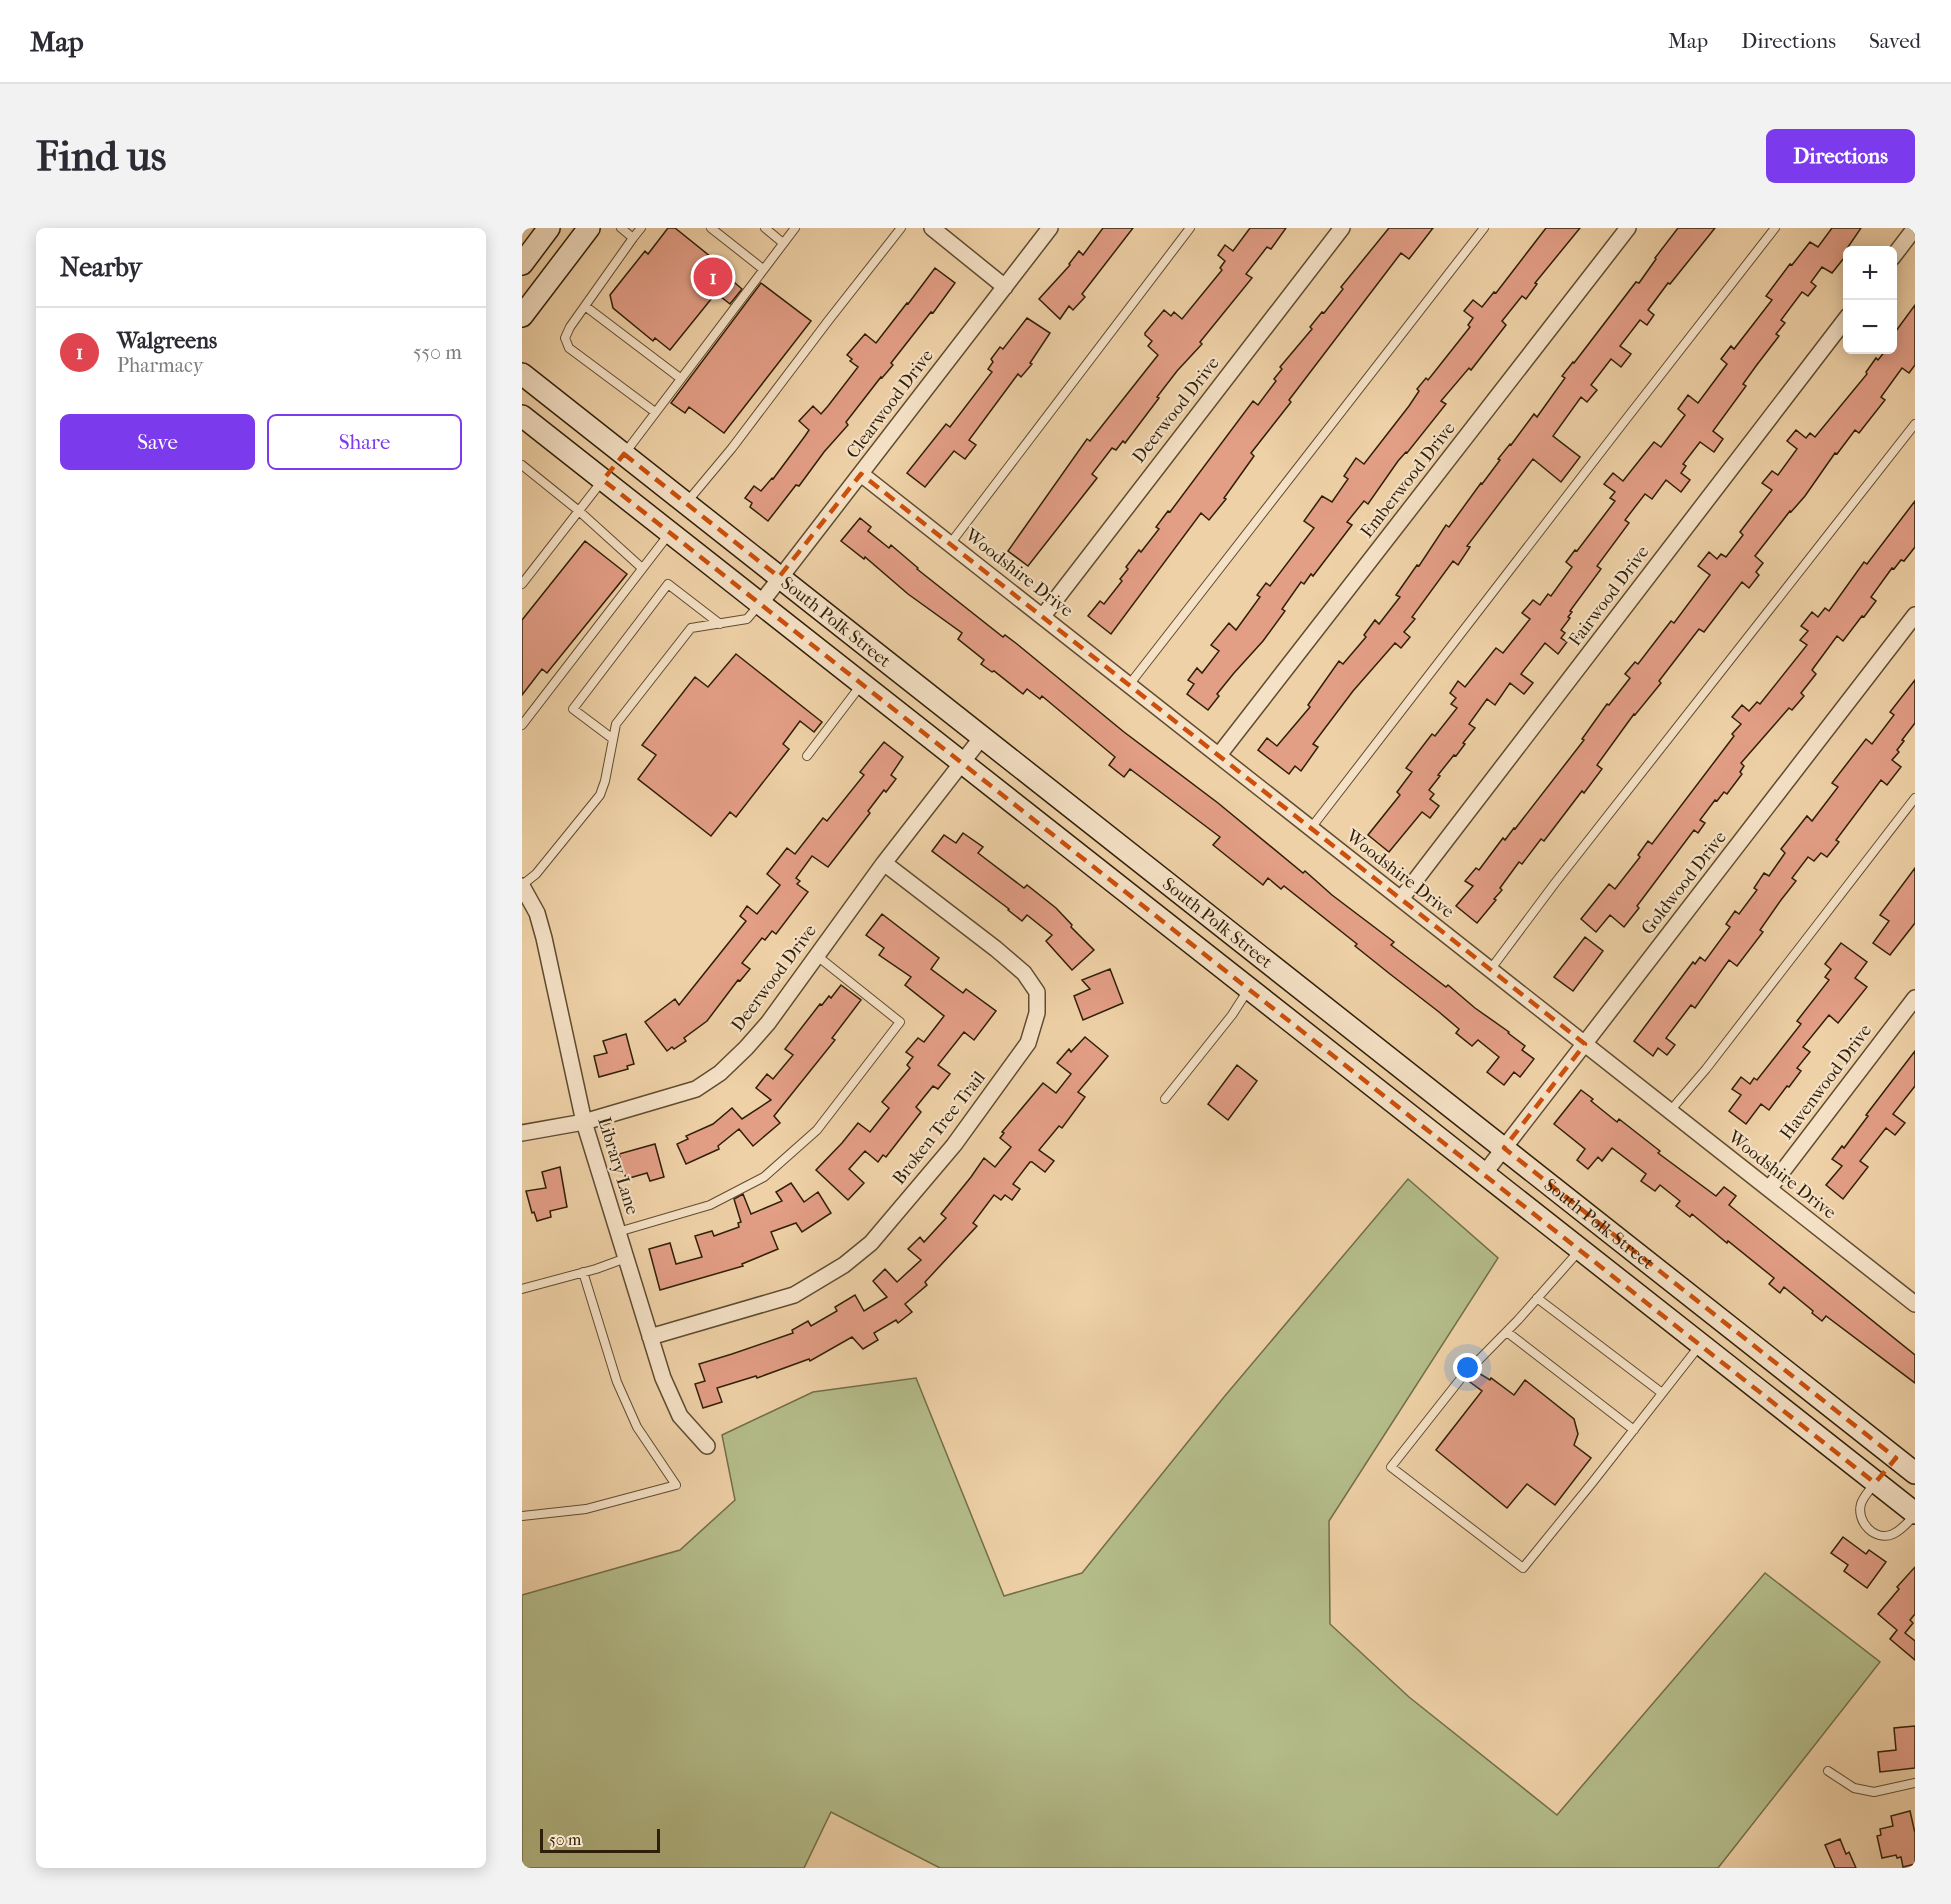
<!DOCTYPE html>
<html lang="en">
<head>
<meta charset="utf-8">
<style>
  :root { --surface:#fff; --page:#f2f2f3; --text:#2b2b33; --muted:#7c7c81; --line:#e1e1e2; --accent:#7c3aed }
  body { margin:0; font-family:"IM FELL French Canon",serif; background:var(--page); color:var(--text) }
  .controls { position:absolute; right:18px; top:18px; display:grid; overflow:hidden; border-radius:9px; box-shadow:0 3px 15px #0003 }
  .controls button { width:54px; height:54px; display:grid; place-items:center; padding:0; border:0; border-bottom:2px solid var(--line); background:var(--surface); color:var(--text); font:30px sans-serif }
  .scale { position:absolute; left:18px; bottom:15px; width:120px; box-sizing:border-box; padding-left:6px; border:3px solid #2f1f08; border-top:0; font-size:16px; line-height:21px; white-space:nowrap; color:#2f1f08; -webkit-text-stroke:4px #f5e1c6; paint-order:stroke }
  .you { position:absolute; left:946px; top:1140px; width:21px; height:21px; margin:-15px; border:4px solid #fff; border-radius:50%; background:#1a73e8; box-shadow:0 0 0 9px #1a73e833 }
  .badge { display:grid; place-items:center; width:39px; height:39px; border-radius:50%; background:var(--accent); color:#fff; font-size:20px; font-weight:700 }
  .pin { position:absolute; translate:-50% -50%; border:3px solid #fff; box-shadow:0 2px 6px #0006 }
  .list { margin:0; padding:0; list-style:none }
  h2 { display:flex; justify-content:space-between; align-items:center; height:78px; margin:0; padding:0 24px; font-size:26px }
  h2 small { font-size:20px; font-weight:400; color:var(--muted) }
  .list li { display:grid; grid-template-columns:39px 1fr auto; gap:18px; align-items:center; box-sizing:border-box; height:90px; padding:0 24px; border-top:2px solid var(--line) }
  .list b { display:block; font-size:22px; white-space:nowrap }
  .list p { margin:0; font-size:20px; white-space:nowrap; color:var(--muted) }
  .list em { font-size:20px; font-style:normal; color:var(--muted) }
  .actions { display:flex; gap:12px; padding:18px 24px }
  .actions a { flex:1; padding:14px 0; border:2px solid var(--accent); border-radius:9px; text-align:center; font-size:21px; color:var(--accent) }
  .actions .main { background:var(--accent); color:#fff }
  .map { position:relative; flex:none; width:1393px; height:1640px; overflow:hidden; border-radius:9px }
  header { display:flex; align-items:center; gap:36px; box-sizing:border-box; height:84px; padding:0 30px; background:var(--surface); border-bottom:2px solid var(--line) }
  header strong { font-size:28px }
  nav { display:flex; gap:33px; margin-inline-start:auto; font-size:21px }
  .intro { display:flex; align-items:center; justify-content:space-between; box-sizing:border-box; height:144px; padding:0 36px }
  h1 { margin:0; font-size:42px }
  .button { padding:15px 27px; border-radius:9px; background:var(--accent); color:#fff; font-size:21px; font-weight:700 }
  main { display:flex; gap:36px; padding:0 36px }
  aside { flex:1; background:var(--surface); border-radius:9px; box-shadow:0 3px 15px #0003 }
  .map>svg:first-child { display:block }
  .green { fill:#b4bd8a; stroke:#726e49; stroke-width:1.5 }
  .building { fill:#e39e86; stroke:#2f1f08; stroke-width:1.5 }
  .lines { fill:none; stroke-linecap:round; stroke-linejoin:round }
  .service-casing { stroke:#5f4c30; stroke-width:10 }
  .minor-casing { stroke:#5f4c30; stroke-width:18 }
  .secondary-casing { stroke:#2f1f08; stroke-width:24 }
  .service { stroke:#f5e1c6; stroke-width:8 }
  .minor { stroke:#f5e1c6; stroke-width:15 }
  .secondary { stroke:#f5e1c6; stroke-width:21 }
  .marked { fill:none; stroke:#cc500b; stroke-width:4.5; stroke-dasharray:12 8; stroke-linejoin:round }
  .labels { text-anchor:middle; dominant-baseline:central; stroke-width:4.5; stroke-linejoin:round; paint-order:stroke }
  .street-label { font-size:18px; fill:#2f1f08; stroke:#f5e1c6 }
</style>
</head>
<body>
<header>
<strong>Map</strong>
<nav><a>Map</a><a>Directions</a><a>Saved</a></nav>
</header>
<div class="intro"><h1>Find us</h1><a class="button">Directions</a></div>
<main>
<aside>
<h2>Nearby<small></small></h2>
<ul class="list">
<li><span class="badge" style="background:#e0444e">1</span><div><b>Walgreens</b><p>Pharmacy</p></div><em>550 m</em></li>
</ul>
<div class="actions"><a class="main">Save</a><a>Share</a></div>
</aside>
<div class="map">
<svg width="1393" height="1640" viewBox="0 0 1393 1640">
  <rect width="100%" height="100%" fill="#efd1a7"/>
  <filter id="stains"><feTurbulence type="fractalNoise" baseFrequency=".00333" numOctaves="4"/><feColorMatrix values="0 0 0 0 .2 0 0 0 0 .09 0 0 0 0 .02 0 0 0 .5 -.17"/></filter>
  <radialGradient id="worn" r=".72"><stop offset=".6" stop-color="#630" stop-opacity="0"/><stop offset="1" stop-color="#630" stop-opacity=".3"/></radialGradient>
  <path class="green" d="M886,951l90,79 -169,263 1,103 79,73 148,118 208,-242 115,89 -162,206h-778l-109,-56 -27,56h-282v-273l158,-45 55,-50 -13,-65 91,-43 103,-14 88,218 78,-23 142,-176z"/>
  <path class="building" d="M146,0h7l56,45 -3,4 14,12 -12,15 -14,-11 -46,57 -15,-12 -2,3 -40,-33 -3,-13 35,-44 3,3z
    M581,0h30l-51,66 3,3 -12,13 -4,-4 -9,13 -21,-20 31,-34 -1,-1 10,-13 4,4z
    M728,0h36l-15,21 -4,-2 -21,27 6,4 -52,64 2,2 -25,27 -20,26 2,1 -34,45 -2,-2 -7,9 -4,-2 -20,26 5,4 -69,88 -20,-15 79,-112 3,2 68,-86 -10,-9 4,-5 -7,-6v-2l19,-23 7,6 3,-4 8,7 40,-49 -2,-2 5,-7 -7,-6 7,-10 8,6z
    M867,0h44l-24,31 -8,-6 -112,147 2,2 -40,51 3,3 -30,42 2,1 -17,21 -8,-7 -90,121 -23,-18 12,-15 4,3 18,-23 -2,-2 8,-10 -2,-2 13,-17 2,2 18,-23 -3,-2 12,-16 2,1 83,-111 5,4 18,-24 -2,-2 8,-10 -2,-2 32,-38 -2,-2 12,-15 2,1 19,-24 -2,-2z
    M1024,0h34l-45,55 2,1 -11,15 -4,-3 -20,25 4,4 -35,45 -2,-2 -28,33 5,3 -39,49 -1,-1 -8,9 -30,43 -4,-3 -17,21 5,3 -39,51 -2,-2 -7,10 -3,-2 -19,27 3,2 -22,30 -29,32 -17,21 2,2 -11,14 -21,-16 7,-10 -6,-4 9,-12 5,5 17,-22 -8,-6 18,-22 7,7 24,-33 -3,-2 9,-12 4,3 44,-58 -10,-7 18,-25 10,6 16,-23 -4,-3 12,-18 8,6 45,-58 10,-15 -2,-2 9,-11 2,2 4,-5 38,-48 -2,-2 5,-7 -9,-7 9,-11 9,7 12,-15 2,1z
    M1156,0h37l-45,56 -2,-1 -20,27 6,5 -7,10 -7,-5 -20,26 11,8 -10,13 -10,-8 -20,26 6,5 -10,12 -6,-5 -28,39 27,21 -19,25 -28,-23 -66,87 3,1 -12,18 -5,-4 -41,56 3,2 -11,13 6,5 -9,11 -6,-5 -42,48 -40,53 5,3 -17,24 -6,-5 -6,8 -31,-24 9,-12 10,8 33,-39 -2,-2 31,-44 4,3 23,-27 -2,-2 11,-15 4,4 21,-27 -4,-2 21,-30 2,1 27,-41 3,2 32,-44 1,1 18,-24 -2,-1 12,-15 1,1 23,-31 3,3 28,-39 -3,-2 11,-14 1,1 62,-81 3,1 17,-24 -1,-1z
    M1310,0h29l-13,19v6l-16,20 -10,-6 -11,15 5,4 -8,10 -6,-4 -21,28 4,3 -9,11 3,2 -23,30 -13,18 3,2 -33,45 10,8 -9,13 -14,-10 -17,22 3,2 -5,7 9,7 -9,12 -15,-12 -14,19 -7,-5 -20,26 4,3 -32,43 4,3 -31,42 2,1 -4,5 2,1 -9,12 4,3 -4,5 6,4 -9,12 -13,-11 -24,31 12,9 -9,11 -14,-11 -15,22 -8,-6 -18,25 6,4 -12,15 2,1 -9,12 -2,-1 -16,20 2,1 -11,14 5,4 -4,5 9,7 -9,12 -8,-6 -33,40 -21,-17 32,-40 -3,-3 15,-20 -6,-4 26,-34 3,2 22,-28 -6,-4 5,-6 -6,-5 8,-12 7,6 31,-39 7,5 27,-34 -8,-6 11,-13 7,5 8,-11 3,2 21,-29 -6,-5 9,-12 2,1 38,-50 -5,-3 5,-6 -11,-8 9,-11 10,8 31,-39 7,5 24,-32 -7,-6 10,-14 10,8 29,-39 -6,-5 10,-13 3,3 38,-49 -6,-4 24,-32 2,1 18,-23 8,5z
    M413,40l20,15 -22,30 -2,-1 -40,51 2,2 -11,13 -1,-1 -35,45 2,3 -24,27 -25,34 -3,-1 -28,36 -18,-14 2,-4 -7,-5 9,-12 7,5 11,-13 1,1 32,-43 4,-6 -10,-9 14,-15 8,8 7,-8 30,-39 -8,-6 2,-2 -5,-4 18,-21 11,9 31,-40 1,1z
    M239,55l50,38 -87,112 -35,-26 -4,6 -14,-10z
    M1393,77v60l-6,8 -7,-5 -21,29 4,3 -26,33 -4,-3 -18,24 -2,-1 -30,43 -14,16 -1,-1 -35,45 8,7 -7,9 3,3 -10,13 -7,-6 -38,50 -5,-3 -40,52 2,2 -26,32 -1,-1 -37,51 5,4 -18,24 -2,-2 -38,50 -3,-2 -19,25 -3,-2 -19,26 2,2 -8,9 2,1 -19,23 -21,-17 17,-20 -8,-5 11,-13 3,2 24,-32 2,2 9,-12 1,1 69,-89 -2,-1 25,-35 2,1 21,-27 -5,-4 10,-12 3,2 33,-43 3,2 36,-48 -12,-9 11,-14 8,7 4,-5 5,3 17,-22 -3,-3 32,-42 -10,-7 10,-12 6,4 19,-26 -10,-8 9,-11 10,8 4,-5 5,4 52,-63 -1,-2 10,-14 2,2 8,-10h7v-15z
    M505,90l23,15 -20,30 2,1 -11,13 -3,-3 -49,66 7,5 -11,14 -11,-8 -29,36 -18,-14 39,-49 4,3 42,-55 -4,-3 5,-7 -2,-3 9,-12 3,2z
    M1393,273v46l-11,14 -3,-1 -7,9 -2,-1 -21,29 5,4 -12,16 -2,-1 -19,25 -6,-5 -25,34 4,4 -15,19 3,3 -12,14 -3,-2 -48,55 3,3 -4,6 2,2 -15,20 -3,-2 -7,9 -2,-1 -15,20 5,3 -7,10 -4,-3 -57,76 2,2 -15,19 -14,-12 -14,17 -15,-13 28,-35 6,5 25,-32 -2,-2 10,-14 4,3 82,-108 -2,-2 9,-10 -9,-7 10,-12 7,6 8,-9 3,2 47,-59 -7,-5 8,-9 -7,-5 11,-14 6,5 7,-9 4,3 35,-49 3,2z
    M338,290l11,9 -3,4 21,17 2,-3 27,23 -1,1 86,68 2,-2 12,9 107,88 94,71 85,70 2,-2 27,24 62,47 -3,3 17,13 38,29 2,-2 27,23 34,24 -1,1 17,13 -3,4 12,9 -14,18 -6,-5 -10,13 -17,-13 12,-15 -21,-17 -6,6 -16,-13 3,-4 -20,-17 -49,-38 -35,-28 2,-2 -73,-58 -3,3 -13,-11 -5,7 -50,-40 7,-8 -90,-68 -6,8 -15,-12 6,-8 -73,-61 -2,3 -13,-10 -4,5 -29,-23 -2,1 -11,-8 3,-4 -26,-21 4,-6 -54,-39 -43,-37 -1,2 -23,-18z
    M63,313l42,33 -80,99 -5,-4 -20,26v-75z
    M214,426l86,68 -8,10 -14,-11 -17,23 6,5 -53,68 -6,-5 -19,24 -73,-57 18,-24 -14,-10 53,-68 13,10z
    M1393,452v43l-13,17 2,1 -7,9 2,2 -7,8 9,7 -14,18 -6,-5 -45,60 3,2 -12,15 -6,-4 -7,8 -6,-4 -16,21 4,3 -15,19 -21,30 3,2 -26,34 -8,-6 -34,48 -4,-3 -25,33 9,7 -8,10 -9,-7 -5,8 -19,-15 59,-79 2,2 5,-7 5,4 25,-34 -4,-3 9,-13 4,3 18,-24 -3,-2 10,-15 5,3 16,-23 -4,-4 26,-33 5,5 26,-34 -6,-4 34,-44 6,5 22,-29 -4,-3z
    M362,514l19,15 -12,18 5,4 -10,13 -2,-2 -16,21 2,2 -42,54 -16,-11 -16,22 4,3 -3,3 11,8 -32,42 -4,-3 -7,9 -3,-2 -20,25 8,6 -10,12 -2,-1 -31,41 -23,17 2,3 -12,8 -2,-2 -5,4 -22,-29 30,-23 4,6 67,-84 -6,-5 7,-10 10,8 23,-29 -13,-11 20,-26 8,6 28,-36 4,3 37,-46 -4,-3z
    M441,605l20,14 -5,6 46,35 3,-3 29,23 16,17 -1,2 23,23 -22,20 -26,-29 6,-6 -25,-20 -5,6 -14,-11 1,-1 -77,-58 12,-16 12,8z
    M1393,640v55l-25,32 -17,-12 16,-22 -9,-6z
    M360,686l57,44 -8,11 32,24 3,-4 30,22 -22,29 -10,-8 -26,33 12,9 -12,15 -5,-3 -17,21 5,5 -35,45 -3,-2 -5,7 -13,-11 -16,18 15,14 -16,17 -32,-30 26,-27 16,-20 12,9 19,-24 -7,-6 28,-34 -3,-3 6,-8 -7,-5 12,-14 6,4 20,-26 -39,-31 6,-8 -32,-22 5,-7 -18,-13z
    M1063,709l18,14 -30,40 -19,-14z
    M1319,715l26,19 -12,16 12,9 -29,36 -9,-8 -26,32 7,5 -13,16 4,3 -12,16 -2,-1 -18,24 -8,-6 -15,20 -17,-13 12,-16 -9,-6 9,-12 9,7 4,-6 3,2 44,-56 -4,-3 32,-41 -4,-3 6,-8 -6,-5z
    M588,741l13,34 -40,17 -9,-24 16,-7 -8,-9z
    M319,757l20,15 -29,38 3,2 -61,76 6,7 -27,23 -14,-17 -21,17 1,3 -33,15 -9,-20 11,-5 -2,-3 27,-12 19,-16 10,11 29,-19 -15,-12 11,-14 6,5 20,-24 -8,-6 35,-45 2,1 7,-9 2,2z
    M104,806l8,30 -7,2 1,3 -29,8 -5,-21 13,-3 -4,-12z
    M563,809l23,19 -30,36 7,5 -23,31 -3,-2 -20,24 15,11 -9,11 -13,-10h-2l-17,22 7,5 -8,11 -7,-5 -4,5 -7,-5 -21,28 4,3 -52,56 2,3 -22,19 7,8 -14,11 -2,-3 -22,13 4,7 -15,9 -11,-12 -42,24 -1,-2 -52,19 -1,-2 -39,12 5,14 -19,6 -8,-24 10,-3 -6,-17 33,-10 61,-21 -1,-3 16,-9 3,5 26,-15 -2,-4 20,-12 9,16 23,-14 -14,-16 12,-12 12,13 24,-22 -13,-11 12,-12 4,5 22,-24 -5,-4 30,-37 13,-19 11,9 16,-20 -11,-9 4,-5 -2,-1 41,-49 13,10 15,-19 -14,-11 12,-14 2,3z
    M1393,823v35l-22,28 12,9 -10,12 -9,-7 -26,33 8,6 -25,32 -17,-14 16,-19 -10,-7 10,-13 2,2 24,-32 -2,-1z
    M715,837l20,16 -29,39 -20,-16z
    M1059,862l12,9 -2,2 26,21 2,-3 41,32 -2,2 58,43 8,-9 12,9 -7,9 186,150v28l-89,-67 -4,5 -10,-8 1,-2 -29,-24 -4,6 -11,-9 5,-6 -46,-37 -1,2 -35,-29 -2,3 -14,-11 4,-5 -20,-16 -5,6 -14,-10 5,-7 -34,-26 -10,13 -4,-4 -10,12 -11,-9 8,-11 -31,-25z
    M133,916l9,33 -14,4 -3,-8 -21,6 -7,-25z
    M38,939l7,40 -17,4 1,6 -14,4 -3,-9 -2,1 -6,-22 20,-3 -4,-16z
    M269,955l13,19 14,-10 13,21 -29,19 -6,-9 -25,9 7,17 -36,15 1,2 -83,24 -11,-41 21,-6 6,21 26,-7 -7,-21 17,-5 2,5 25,-9 -1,-4 3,-1 -7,-23 9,-5 8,20 31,-13 -6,-9z
    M955,1144l13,8 1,-2 23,17 11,-15 49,39 4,15 -4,11 17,13 -36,47 -28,-21 -20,24 -71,-58 46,-59 -12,-9z
    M1321,1309l23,17 3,-4 17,12 -19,26 -23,-17 4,-6 -17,-12z
    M1393,1339v47l-5,6 3,3 -8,10 10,8v19l-25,-21 7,-9 -19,-16 21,-25 -2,-2z
    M1393,1498v42l-35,4 -2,-20 18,-2 -2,-22z
    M1388,1583l5,22v31l-12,3 -2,-10 -4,1 -1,-3 -14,3 -5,-22 4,-1 -1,-6 13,-3 -2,-10z
    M1318,1611l6,15 3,-2 7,16h-21l-10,-23z"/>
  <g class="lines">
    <g class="service-casing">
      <path id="service" d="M99,0l12,10 8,-10
        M189,0l52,41
        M243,0l18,15
        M111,10l-63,89 -5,11 4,10 86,64
        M63,78l95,72
        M103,225l170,-225
        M0,237l57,46 63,57
        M165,274l45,-54 96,-127 73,-93
        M428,316l240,-316
        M0,356l80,-103
        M607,457l355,-457
        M0,497l147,-191
        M91,511l-40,-30 95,-125 52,40
        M285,528l54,-71
        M789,600l309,-401 155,-199
        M0,657l14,-11 64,-79 5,-14 11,-57 75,-96 56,-9 12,-14
        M968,742l65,-87 360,-459
        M643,871l67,-84 16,-25
        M1148,883l36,-42 209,-271
        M96,1004l92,-27 54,-28 53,-47 83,-108 -84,-67
        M1057,1023l-61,69 -56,57 -71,90 132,101 69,-85 108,-138
        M0,1061l74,-20 30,-11
        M1015,1070l125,95
        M985,1104l127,98
        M1352,1256c-4,6 -11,13 -13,20 -5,18 14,38 32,30 9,-4 15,-12 22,-19
        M0,1288l64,-7 90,-24 -39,-58 -20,-45 -34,-110
        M1306,1543l26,17 20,4 41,-9"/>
    </g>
    <g class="minor-casing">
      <path id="minor" d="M410,0l73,59
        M1370,30l23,-30
        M339,246l1054,830
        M238,376l290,-376
        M521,388l299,-388
        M697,527l409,-527
        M0,658l15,27 7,25 40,184 79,256 17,38 27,30
        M879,671l447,-583
        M0,905l62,-11 112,-33 24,-16 26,-25 22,-25 116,-160 98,-126
        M962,946l431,-559
        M1247,961l146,-191
        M128,1109l144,-42 50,-30 27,-22 83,-98 74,-102 9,-30v-21l-13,-19 -28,-24 -112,-86"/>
    </g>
    <g class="secondary-casing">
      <g id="secondary">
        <path d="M0,36l27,-36"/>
        <path d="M0,88l67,-88"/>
        <path id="s1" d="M0,146l1393,1099"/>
        <path d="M0,188l1393,1097"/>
      </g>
    </g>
    <use href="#service" class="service"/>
    <use href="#minor" class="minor"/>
    <use href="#secondary" class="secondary"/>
  </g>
  <path class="marked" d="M102,226l155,123 82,-103 724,570 -81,104 392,310 -21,25 -1272,-1003z"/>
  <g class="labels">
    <g class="street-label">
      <text transform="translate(368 176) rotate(-53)">Clearwood Drive</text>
      <text transform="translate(654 182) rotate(-52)">Deerwood Drive</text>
      <text transform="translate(886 252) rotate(-52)">Emberwood Drive</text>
      <text transform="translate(497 345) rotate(38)">Woodshire Drive</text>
      <text transform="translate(1087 368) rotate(-53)">Fairwood Drive</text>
      <text stroke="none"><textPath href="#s1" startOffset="400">South Polk Street</textPath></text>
      <text transform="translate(878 646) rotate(38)">Woodshire Drive</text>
      <text transform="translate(1162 655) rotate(-52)">Goldwood Drive</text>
      <text stroke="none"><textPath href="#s1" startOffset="886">South Polk Street</textPath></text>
      <text transform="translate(252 750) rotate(-53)">Deerwood Drive</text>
      <text transform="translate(1304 854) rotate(-53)">Havenwood Drive</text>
      <text transform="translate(417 900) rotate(-52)">Broken Tree Trail</text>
      <text transform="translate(96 938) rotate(73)">Library Lane</text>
      <text transform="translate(1260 947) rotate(38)">Woodshire Drive</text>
      <text stroke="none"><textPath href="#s1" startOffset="1372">South Polk Street</textPath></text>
    </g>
  </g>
  <rect width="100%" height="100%" filter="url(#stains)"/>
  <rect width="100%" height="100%" fill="url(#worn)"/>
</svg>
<div class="controls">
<button>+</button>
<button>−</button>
</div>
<div class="scale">50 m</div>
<div class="you"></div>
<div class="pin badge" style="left:191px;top:49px;background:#e0444e">1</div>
</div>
</main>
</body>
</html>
